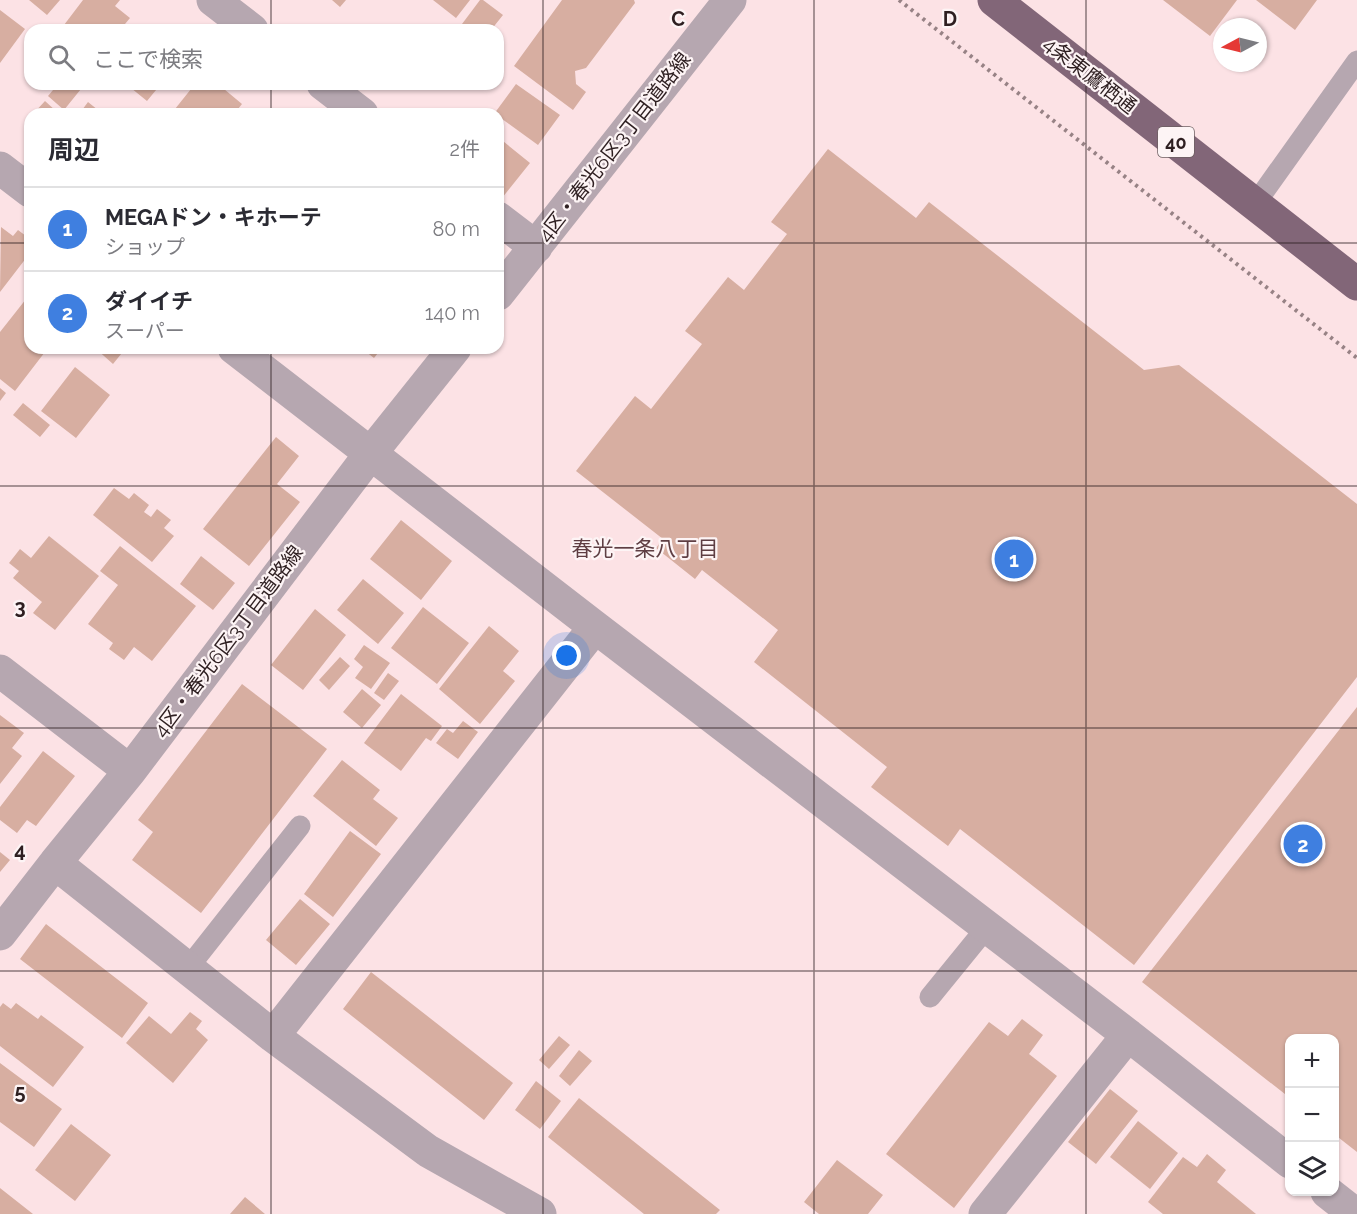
<!DOCTYPE html>
<html lang="ja">
<head>
<meta charset="utf-8">
<style>
  :root { --surface:#fff; --page:#f7f7f7; --text:#2b2b33; --muted:#7c7c81; --line:#e1e1e2; --accent:#35804e }
  body { margin:0; font-family:Raleway,"Noto Sans JP",sans-serif; background:var(--page); color:var(--text) }
  .controls { position:absolute; right:18px; bottom:18px; display:grid; overflow:hidden; border-radius:12px; box-shadow:0 2px 4px #0004 }
  .controls button { width:54px; height:54px; display:grid; place-items:center; padding:0; border:0; border-bottom:2px solid var(--line); background:var(--surface); color:var(--text); font:30px sans-serif }
  .compass { position:absolute; left:1213px; top:18px; width:54px; height:54px; border-radius:50%; background:var(--surface); box-shadow:0 2px 4px #0004; rotate:263deg }
  .you { position:absolute; left:567px; top:656px; width:21px; height:21px; margin:-15px; border:4px solid #fff; border-radius:50%; background:#1a73e8; box-shadow:0 0 0 9px #1a73e833 }
  .badge { display:grid; place-items:center; width:39px; height:39px; border-radius:50%; background:var(--accent); color:#fff; font-size:20px; font-weight:700 }
  .pin { position:absolute; translate:-50% -50%; border:3px solid #fff; box-shadow:0 2px 6px #0006 }
  .list { margin:0; padding:0; list-style:none }
  h2 { display:flex; justify-content:space-between; align-items:center; height:78px; margin:0; padding:0 24px; font-size:26px }
  h2 small { font-size:20px; font-weight:400; color:var(--muted) }
  .list li { display:grid; grid-template-columns:39px 1fr auto; gap:18px; align-items:center; box-sizing:border-box; height:84px; padding:0 24px; border-top:2px solid var(--line) }
  .list b { display:block; font-size:22px; white-space:nowrap }
  .list p { margin:0; font-size:20px; white-space:nowrap; color:var(--muted) }
  .list em { font-size:20px; font-style:normal; color:var(--muted) }
  .icon { flex:none; width:33px; height:33px; fill:none; stroke:currentColor; stroke-width:2; stroke-linecap:round; stroke-linejoin:round }
  .map { position:relative; flex:none; width:1357px; height:1214px; overflow:hidden }
  .search { position:absolute; background:var(--surface); box-shadow:0 2px 4px #0004; left:24px; top:24px; width:480px; height:66px; display:flex; align-items:center; gap:15px; box-sizing:border-box; padding:0 21px; border-radius:18px; color:var(--muted); font-size:22px }
  .panel { position:absolute; background:var(--surface); box-shadow:0 2px 4px #0004; left:24px; top:108px; width:480px; height:246px; border-radius:18px }
  .map>svg:first-child { display:block }
  .building { fill:#d7aea1 }
  .lines { fill:none; stroke-linecap:round; stroke-linejoin:round }
  .path { stroke:#978285; stroke-width:4; stroke-dasharray:3 4.5; stroke-linecap:butt }
  .service { stroke:#b6a7b0; stroke-width:21 }
  .minor { stroke:#b6a7b0; stroke-width:33 }
  .trunk { stroke:#826678; stroke-width:33 }
  .grid { fill:none; stroke:#2e1f21; stroke-width:1.5; stroke-opacity:0.55 }
  .labels { text-anchor:middle; dominant-baseline:central; stroke-width:4.5; stroke-linejoin:round; paint-order:stroke }
  .shield { fill:#fdf4f5; stroke:#6c5f61; stroke-width:1.5 }
  .shield-label { font-size:18px; font-weight:bold; fill:#2e1f21 }
  .street-label { font-size:20px; fill:#2e1f21; stroke:#fdf4f5 }
  .neighbourhood-label { font-size:21px; fill:#5f3e43; stroke:#fdf4f5 }
  .grid-label { font-size:20px; text-anchor:middle; font-weight:bold; fill:#2e1f21; stroke:#fdf4f5; stroke-width:4.5; stroke-linejoin:round; paint-order:stroke }
</style>
</head>
<body>
<div class="map">
<svg width="1357" height="1214" viewBox="0 0 1357 1214">
  <rect width="100%" height="100%" fill="#fce2e5"/>
  <path class="building" d="M29,0h31l-13,15z
    M83,0h37l-5,6 15,12 -10,12h-49l-7,-5z
    M332,0h14l-6,7z
    M433,0h37l-14,18z
    M480,0h3l20,15 -12,15h-21l-8,-6z
    M562,0h72l1,3 -49,65 -11,3 1,13 10,8 -13,18 -59,-44z
    M1163,0h74l-27,36z
    M1256,0h61l-22,30z
    M0,10l25,19 -25,34z
    M58,84h27l-21,26 -16,-14z
    M126,84h35l-14,17z
    M195,84h23l24,20 -8,10h-63z
    M516,84l44,31 -22,30 -40,-29v-2h-4z
    M45,101l11,10 -2,3h-21z
    M88,102l15,12h-24z
    M498,137l32,26 -28,35 -4,-3z
    M828,149l88,69 13,-16 215,168 35,-5 178,139v173l-223,288 -174,-136 -12,17 -77,-59 16,-20 -133,-105 24,-32 -76,-60 -7,9 -39,-31 7,-9 -87,-68 59,-75 16,13 51,-65 -17,-13 43,-54 16,13 43,-56 -16,-12z
    M1,227l12,9 5,-6 12,9v14l-30,39z
    M30,294v54h18l-33,43 -15,-12v-47z
    M95,348h31l-13,16z
    M361,348h21l-8,10z
    M75,367l35,28 -34,43 -35,-27z
    M0,388l6,5 -6,8z
    M23,403l27,22 -10,12 -27,-22z
    M276,437l23,19 -22,28 23,18 -51,64 -46,-37z
    M114,488l15,11 5,-6 15,12 -5,7 7,5 6,-8 14,11 -7,8 10,8 -22,26 -59,-47z
    M401,520l51,41 -31,39 -51,-41z
    M49,536l50,40 -44,54 -22,-17 9,-11 -29,-24 6,-7 -10,-8 11,-14 11,9z
    M120,546l76,60 -44,55 -18,-14 -10,13 -15,-11 4,-6 -25,-19 30,-39 -18,-14z
    M201,556l34,27 -22,27 -33,-26z
    M363,579l41,34 -26,31 -41,-34z
    M423,607l46,36 -32,41 -46,-36z
    M315,609l31,26 -43,55 -32,-25z
    M489,626l30,25 -16,20 12,10 -35,43 -41,-35z
    M364,645l26,18 -19,26 -16,-11 8,-11 -9,-8z
    M340,657l10,9 -21,24 -10,-10z
    M388,673l11,8 -15,19 -10,-7z
    M242,684l85,65 -126,164 -69,-53 21,-28 -15,-12z
    M362,689l19,16 -19,23 -19,-16z
    M401,694l41,32 -11,15 -5,-3 -25,33 -37,-28z
    M1357,707v445l-23,-18v-96h-44v60l-148,-116z
    M0,715l24,18 -12,15 10,8 -22,28z
    M463,721l15,11 -20,27 -22,-16 11,-14 6,4z
    M43,751l32,25 -39,50 -9,-6 -10,13 -17,-13v-13z
    M342,760l38,30 -7,9 25,19 -22,28 -63,-50z
    M350,831l31,23 -48,63 -29,-23z
    M0,852l10,8 -10,12z
    M300,899l30,25 -34,41 -30,-25z
    M46,924l102,79 -26,35 -102,-79z
    M371,972l142,111 -29,37 -141,-111z
    M3,1003l8,6 5,-6 22,16 3,-4 43,32 -31,40 -53,-41v-39z
    M190,1012l12,9 -6,8 12,11 -35,43 -47,-40 23,-27 22,18z
    M1022,1019l21,16 -14,19 28,22 -103,132 -68,-54 103,-132 19,14z
    M559,1036l11,9 -21,24 -10,-9z
    M579,1050l13,11 -22,25 -11,-10z
    M0,1063l62,46 -28,38 -34,-25z
    M536,1081l25,20 -21,28 -25,-19z
    M1110,1089l28,22 -42,53 -28,-22z
    M579,1098l141,112 -4,4h-72l-96,-77z
    M1138,1121l40,32 -28,36 -40,-32z
    M71,1124l40,31 -36,46 -40,-31z
    M1207,1154l19,16 -9,12 39,32h-93l-15,-12 35,-45 14,10z
    M837,1160l46,35 -15,19h-49l-15,-12z
    M0,1188l33,26h-33z
    M245,1197l20,17h-35z"/>
  <g class="lines">
    <path class="path" d="M899,0l458,358"/>
    <path class="service" d="M1255,204l102,-143
      M188,968l112,-142
      M930,997l57,-70"/>
    <path class="minor" d="M213,0l39,30
      M323,84l39,30
      M0,168l30,23
      M498,218l38,29
      M498,294l232,-294
      M234,348l361,279 533,408 162,127
      M0,671l130,100
      M55,863l218,173 155,115 112,63
      M0,934l55,-71 75,-92 241,-318 84,-105
      M273,1036l322,-409
      M1327,1192l28,22
      M985,1214l143,-179"/>
    <path class="trunk" d="M994,0l363,284"/>
  </g>
  <path class="grid" d="M271,0v30M543,0v1214M814,0v1214M1086,0v1214M271,84v30M0,243h30M498,243h859M271,348v866M0,486h1357M0,728h1357M0,971h1357"/>
  <g class="labels">
    <rect class="shield" x="1158" y="127" width="36" height="30" rx="4.5"/>
    <g class="shield-label">
      <text x="1176" y="142">40</text>
    </g>
    <g class="street-label">
      <text transform="translate(1090 75) rotate(38)">4条東鷹栖通</text>
      <text transform="translate(614 147) rotate(-52)">4区・春光6区3丁目道路線</text>
      <text transform="translate(228 641) rotate(-53)">4区・春光6区3丁目道路線</text>
    </g>
    <g class="neighbourhood-label">
      <text x="645" y="548">春光一条八丁目</text>
    </g>
  </g>
  <g class="grid-label">
    <text x="678" y="26">C</text>
    <text x="950" y="26">D</text>
    <text x="20" y="614">3</text>
    <text x="20" y="857">4</text>
    <text x="20" y="1099">5</text>
  </g>
</svg>
<div class="controls">
<button>+</button>
<button>−</button>
<button><svg class="icon" aria-label="layers" viewBox="0 0 24 24"><path d="M12 4l9 5-9 5-9-5zM3 14l9 5 9-5"/></svg></button>
</div>
<svg class="compass" viewBox="-18 -18 36 36"><path d="M0-13l5 13h-10z" fill="#e53935"/><path d="M0 13l5-13h-10z" fill="#7c7c81"/></svg>
<div class="you"></div>
<div class="pin badge" style="left:1014px;top:559px;background:#3f7fe0">1</div>
<div class="pin badge" style="left:1303px;top:844px;background:#3f7fe0">2</div>
<div class="search"><svg class="icon" aria-label="search" viewBox="0 0 24 24"><circle cx="10" cy="10" r="6"/><path d="M15 15l6 6"/></svg>ここで検索</div>
<section class="panel">
<h2>周辺<small>2件</small></h2>
<ul class="list">
<li><span class="badge" style="background:#3f7fe0">1</span><div><b>MEGAドン・キホーテ</b><p>ショップ</p></div><em>80 m</em></li>
<li><span class="badge" style="background:#3f7fe0">2</span><div><b>ダイイチ</b><p>スーパー</p></div><em>140 m</em></li>
</ul>
</section>
</div>
</body>
</html>
